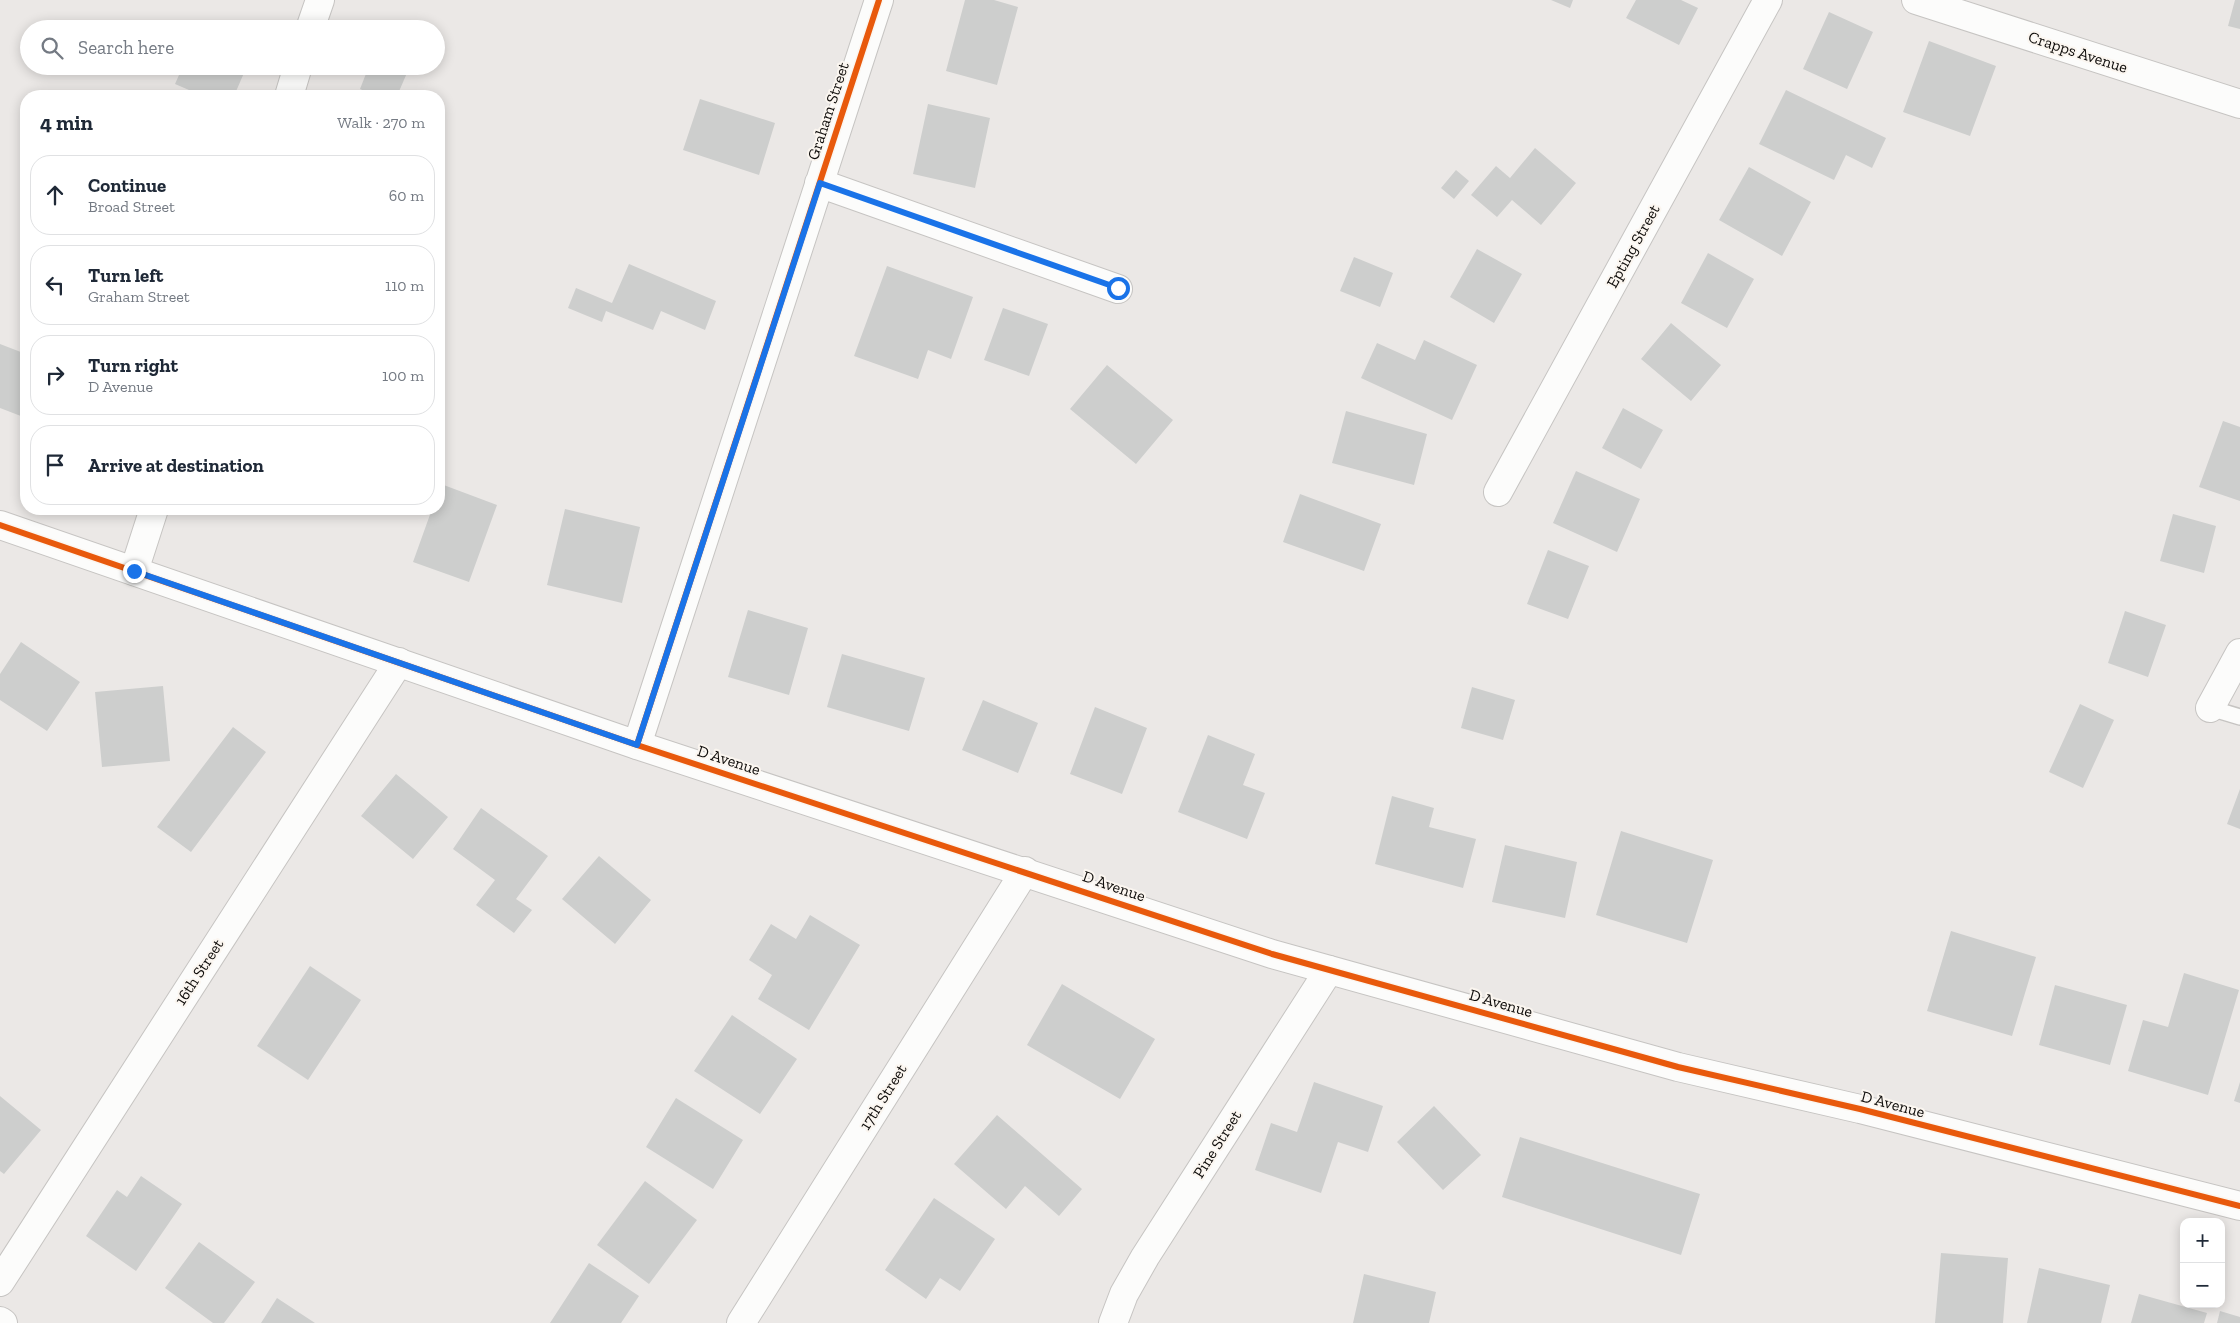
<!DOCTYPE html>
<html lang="en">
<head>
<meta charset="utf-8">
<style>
  :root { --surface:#fff; --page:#f6f6f7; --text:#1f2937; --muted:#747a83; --line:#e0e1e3 }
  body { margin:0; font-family:"Zilla Slab",serif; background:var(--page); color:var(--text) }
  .controls { position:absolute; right:15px; bottom:15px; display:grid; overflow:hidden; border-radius:10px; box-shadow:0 2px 12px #0003 }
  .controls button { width:45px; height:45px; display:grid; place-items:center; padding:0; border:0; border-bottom:1px solid var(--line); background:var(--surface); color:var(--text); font:25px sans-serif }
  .stop { position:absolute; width:15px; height:15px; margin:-11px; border:4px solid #1a73e8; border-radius:50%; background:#fff }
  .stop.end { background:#1a73e8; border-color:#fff; box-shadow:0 1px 5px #0008 }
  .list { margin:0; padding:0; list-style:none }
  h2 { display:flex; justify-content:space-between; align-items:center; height:65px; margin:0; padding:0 20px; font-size:21px }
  h2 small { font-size:16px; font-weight:400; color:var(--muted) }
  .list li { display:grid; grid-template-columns:32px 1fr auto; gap:15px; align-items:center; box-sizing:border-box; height:80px; margin:0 10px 10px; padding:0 10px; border:1px solid var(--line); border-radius:20px }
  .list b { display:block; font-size:19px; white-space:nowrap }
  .list p { margin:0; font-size:16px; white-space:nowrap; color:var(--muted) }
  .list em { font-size:16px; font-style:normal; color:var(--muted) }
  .icon { flex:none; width:28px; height:28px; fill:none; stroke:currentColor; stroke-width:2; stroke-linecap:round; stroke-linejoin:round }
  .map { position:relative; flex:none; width:2240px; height:1323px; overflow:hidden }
  .search { position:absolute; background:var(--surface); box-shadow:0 2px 12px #0003; left:20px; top:20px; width:425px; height:55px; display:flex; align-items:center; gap:12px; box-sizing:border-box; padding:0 18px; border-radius:28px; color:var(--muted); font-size:19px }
  .panel { position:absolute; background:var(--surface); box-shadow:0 2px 12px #0003; left:20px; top:90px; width:425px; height:425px; border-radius:20px }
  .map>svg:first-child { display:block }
  .building { fill:#cdcecd }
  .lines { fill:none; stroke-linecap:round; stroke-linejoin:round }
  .lane-casing { stroke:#c6c4c2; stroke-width:18 }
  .street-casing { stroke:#c6c4c2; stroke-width:30 }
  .secondary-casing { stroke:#c6c4c2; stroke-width:30 }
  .lane { stroke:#fcfcfb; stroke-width:15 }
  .street { stroke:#fcfcfb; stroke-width:28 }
  .secondary { stroke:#fcfcfb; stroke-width:28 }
  .cycleway-casing { stroke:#fbf6f0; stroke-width:9 }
  .cycleway { stroke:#e8590c; stroke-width:6 }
  .route { stroke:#1a73e8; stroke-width:6 }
  .labels { text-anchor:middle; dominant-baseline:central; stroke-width:4; stroke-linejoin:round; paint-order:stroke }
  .street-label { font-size:16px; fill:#0d0b09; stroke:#fbf6f0 }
</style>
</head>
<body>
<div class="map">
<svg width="2240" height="1323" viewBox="0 0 2240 1323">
  <rect width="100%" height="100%" fill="#ebe8e6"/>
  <path class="building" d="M965,0h29l24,7 -21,78 -51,-14z
    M1551,0h22l-3,8z
    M1636,0h45l17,8 -19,37 -53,-27z
    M2235,0h5v29l-12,-3z
    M1829,12l44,20 -26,57 -44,-20z
    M1929,41l67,25 -26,70 -67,-24z
    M183,66h64l-13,30h-31l-28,-12z
    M369,66h41l-13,30h-21l-16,-7z
    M1786,90l100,48 -14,30 -26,-13 -12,25 -75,-36z
    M700,99l75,24 -16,52 -76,-25z
    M928,104l62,14 -15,70 -62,-14z
    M1535,148l41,35 -35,42 -29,-25 -15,17 -26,-22 25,-29 14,12z
    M1749,167l62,35 -29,54 -63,-36z
    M1456,170l13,11 -15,18 -13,-11z
    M1477,249l45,25 -28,49 -44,-26z
    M1708,253l46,26 -27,49 -46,-25z
    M1354,257l39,16 -13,34 -40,-16z
    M629,264l87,37 -11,29 -44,-19 -8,19 -47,-19 -4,11 -34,-14 8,-20 36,15z
    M887,266l86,31 -22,62 -23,-9 -10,29 -64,-23z
    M1003,308l45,16 -19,52 -45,-16z
    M1671,323l50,42 -30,36 -50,-42z
    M1424,340l53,25 -25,55 -91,-42 16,-35 38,17z
    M0,344l26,10v64l-26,-10z
    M1107,365l66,55 -37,44 -66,-55z
    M1623,408l40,22 -22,39 -39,-21z
    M1346,411l81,23 -13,51 -82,-22z
    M2223,421l17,6v74l-41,-14z
    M1576,471l64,28 -23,53 -64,-29z
    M441,484l56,21 -28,77 -56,-20 19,-53h7z
    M1300,494l81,30 -17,47 -81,-29z
    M565,509l75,18 -18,76 -75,-18z
    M2173,514l43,12 -12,47 -44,-12z
    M1548,550l41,16 -21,53 -41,-15z
    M748,610l60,18 -19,67 -61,-18z
    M2125,611l41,14 -18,52 -40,-14z
    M21,642l59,40 -33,49 -47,-31v-26z
    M842,654l83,24 -16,53 -82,-24z
    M163,686l7,75 -68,6 -7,-75z
    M1472,687l43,13 -12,40 -42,-12z
    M983,700l55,23 -20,50 -56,-23z
    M2080,704l34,16 -31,68 -34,-16z
    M1095,707l52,21 -25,66 -52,-20z
    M233,727l33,25 -75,100 -34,-25z
    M1208,735l47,19 -12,31 22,8 -18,46 -69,-27z
    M396,774l52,43 -35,42 -52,-43z
    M2240,789v40l-13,-5z
    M1392,796l42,12 -5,19 47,12 -13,49 -88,-24z
    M481,808l67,48 -32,43 16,11 -18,23 -38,-28 19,-25 -42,-31z
    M1621,831l92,29 -26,83 -91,-28z
    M1505,845l72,17 -12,56 -73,-16z
    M599,856l52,44 -36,44 -53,-45z
    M810,915l50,30 -51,85 -51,-31 14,-24 -23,-15 22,-36 25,15z
    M1951,931l85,26 -24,79 -85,-25z
    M310,966l51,34 -53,80 -51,-34z
    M2184,973l55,17 -31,105 -80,-24 15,-51 25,7z
    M1062,984l93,55 -35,60 -93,-54z
    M2055,985l72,20 -17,60 -71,-20z
    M732,1015l65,44 -37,55 -66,-43z
    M1314,1082l69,24 -15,46 -30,-10 -17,51 -66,-23 16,-47 26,9z
    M2240,1082v21l-6,-2z
    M0,1096l41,34 -37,44 -4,-3z
    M676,1098l67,42 -30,49 -67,-42z
    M1434,1106l47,49 -38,35 -46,-48z
    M997,1115l85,74 -23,27 -34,-30 -19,23 -52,-45z
    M1520,1137l180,57 -19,61 -179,-58z
    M141,1176l41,28 -46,67 -50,-35 31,-46 10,7z
    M645,1181l52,39 -48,64 -52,-39z
    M934,1198l61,41 -35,52 -20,-13 -14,21 -41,-29z
    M199,1242l56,40 -31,41h-11l-48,-35z
    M1941,1253l67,5 -5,65h-68z
    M589,1263l50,33 -18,27h-71z
    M2039,1268l71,17 -9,38h-74z
    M1364,1274l72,18 -7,31h-76z
    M2139,1294l68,19 -3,10h-73z
    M277,1298l38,25h-54z
    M2220,1311l20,6v6h-23z"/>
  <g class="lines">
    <g class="lane-casing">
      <path id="lane" d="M2210,708l30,9"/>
    </g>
    <g class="street-casing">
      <path id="street" d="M1916,0l324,104
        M310,29l10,-29
        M289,96l9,-30
        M819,183l299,106
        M1498,492l270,-492
        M134,571l20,-62
        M2210,708l30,-55
        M637,745l242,-745
        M0,1282l399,-620
        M0,1321l3,2
        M741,1323l284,-452
        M1113,1323l11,-29 21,-37 184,-287"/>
    </g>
    <g class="secondary-casing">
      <path id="secondary" d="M0,525l637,220 635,209 406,113 182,42 380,97"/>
    </g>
    <use href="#lane" class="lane"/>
    <use href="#street" class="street"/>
    <use href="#secondary" class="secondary"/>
    <g class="cycleway-casing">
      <path id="cycleway" d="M0,525l637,220 635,209 406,113 182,42 380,97
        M637,745l242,-745"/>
    </g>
    <use href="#cycleway" class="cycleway"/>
  </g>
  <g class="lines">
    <path class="route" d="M134,571l503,174 183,-562 298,105"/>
  </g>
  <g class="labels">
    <g class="street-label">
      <text transform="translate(2078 52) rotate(18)">Crapps Avenue</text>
      <text transform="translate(828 111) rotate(-72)">Graham Street</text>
      <text transform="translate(1633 246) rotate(-61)">Epting Street</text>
      <text transform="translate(729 760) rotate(18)">D Avenue</text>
      <text transform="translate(1114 886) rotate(19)">D Avenue</text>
      <text transform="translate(199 972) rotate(-57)">16th Street</text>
      <text transform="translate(1501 1003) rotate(16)">D Avenue</text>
      <text transform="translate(883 1097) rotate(-58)">17th Street</text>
      <text transform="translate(1893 1104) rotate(15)">D Avenue</text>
      <text transform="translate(1217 1144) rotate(-58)">Pine Street</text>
    </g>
  </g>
</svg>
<div class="controls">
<button>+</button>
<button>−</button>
</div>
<div class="stop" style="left:1118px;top:288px"></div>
<div class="stop end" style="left:134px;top:571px"></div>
<div class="search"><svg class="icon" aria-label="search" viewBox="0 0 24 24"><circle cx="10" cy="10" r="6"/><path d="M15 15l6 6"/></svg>Search here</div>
<section class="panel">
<h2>4 min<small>Walk · 270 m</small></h2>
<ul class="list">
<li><svg class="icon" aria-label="ahead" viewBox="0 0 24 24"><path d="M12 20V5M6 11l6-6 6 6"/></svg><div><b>Continue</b><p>Broad Street</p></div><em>60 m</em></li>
<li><svg class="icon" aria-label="left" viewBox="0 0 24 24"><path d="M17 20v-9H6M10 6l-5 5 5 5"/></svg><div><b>Turn left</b><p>Graham Street</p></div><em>110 m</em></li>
<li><svg class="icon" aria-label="right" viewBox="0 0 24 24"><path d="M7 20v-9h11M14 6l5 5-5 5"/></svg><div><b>Turn right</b><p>D Avenue</p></div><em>100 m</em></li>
<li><svg class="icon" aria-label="arrive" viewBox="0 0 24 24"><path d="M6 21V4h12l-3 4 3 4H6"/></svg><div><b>Arrive at destination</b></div></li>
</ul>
</section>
</div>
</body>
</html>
